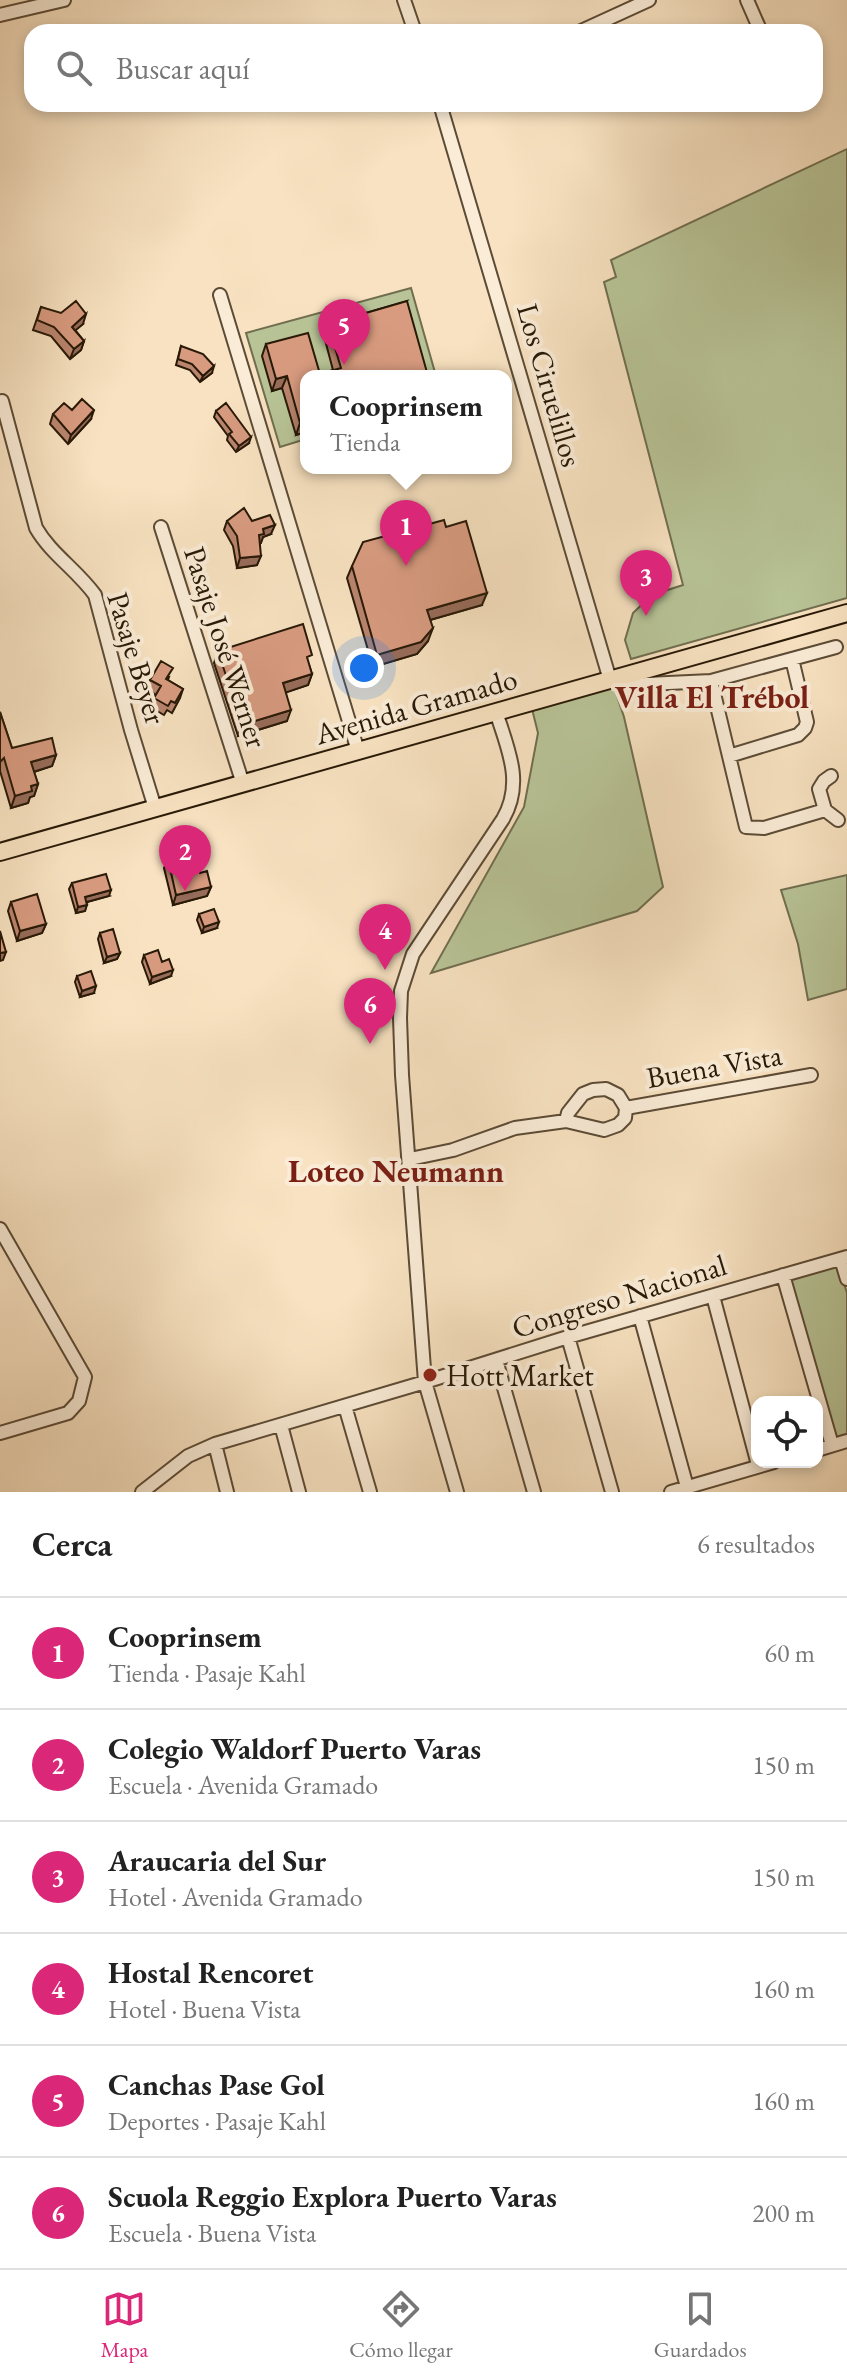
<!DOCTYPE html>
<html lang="es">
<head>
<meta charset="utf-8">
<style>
  :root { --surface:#fff; --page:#f6f6f6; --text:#222; --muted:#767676; --line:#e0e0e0; --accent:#db2777 }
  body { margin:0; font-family:"EB Garamond",serif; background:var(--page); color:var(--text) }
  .controls { position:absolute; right:24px; bottom:24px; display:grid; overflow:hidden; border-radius:16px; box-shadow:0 4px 12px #0003 }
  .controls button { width:72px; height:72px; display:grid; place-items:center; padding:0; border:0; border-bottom:2px solid var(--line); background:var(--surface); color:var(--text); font:40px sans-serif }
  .you { position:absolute; left:364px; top:668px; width:28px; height:28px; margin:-20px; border:6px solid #fff; border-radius:50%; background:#1a73e8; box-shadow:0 0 0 12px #1a73e833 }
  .badge { display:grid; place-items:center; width:52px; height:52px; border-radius:50%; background:var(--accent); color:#fff; font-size:26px; font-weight:700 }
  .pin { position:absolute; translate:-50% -66px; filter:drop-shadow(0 2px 4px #0008) }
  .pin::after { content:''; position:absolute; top:42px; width:28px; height:24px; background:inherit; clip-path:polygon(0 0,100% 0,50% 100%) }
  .popup { position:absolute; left:300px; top:370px; width:212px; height:104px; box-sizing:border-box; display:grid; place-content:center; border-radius:16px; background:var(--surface); filter:drop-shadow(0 2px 6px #0005); font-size:26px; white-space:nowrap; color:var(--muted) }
  .popup b { font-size:30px; color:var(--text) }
  .popup::after { content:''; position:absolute; left:50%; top:100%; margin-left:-16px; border:16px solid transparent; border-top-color:var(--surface) }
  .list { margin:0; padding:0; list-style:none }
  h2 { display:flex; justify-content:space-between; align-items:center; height:104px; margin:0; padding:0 32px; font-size:34px }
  h2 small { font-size:26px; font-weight:400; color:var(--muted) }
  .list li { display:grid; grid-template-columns:52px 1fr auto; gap:24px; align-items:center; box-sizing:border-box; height:112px; padding:0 32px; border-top:2px solid var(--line) }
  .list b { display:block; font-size:30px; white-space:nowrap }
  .list p { margin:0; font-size:26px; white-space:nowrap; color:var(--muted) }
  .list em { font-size:26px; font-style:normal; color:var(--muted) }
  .icon { flex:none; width:44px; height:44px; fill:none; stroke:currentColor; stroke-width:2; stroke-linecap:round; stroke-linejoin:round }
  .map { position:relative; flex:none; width:847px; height:1492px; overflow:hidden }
  .search { position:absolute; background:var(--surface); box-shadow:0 4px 12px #0003; left:24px; right:24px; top:24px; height:88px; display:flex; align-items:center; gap:20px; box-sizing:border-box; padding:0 28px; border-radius:24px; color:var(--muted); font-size:30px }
  .sheet { height:776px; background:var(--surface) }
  nav { display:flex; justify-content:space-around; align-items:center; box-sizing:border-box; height:112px; border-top:2px solid var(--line); background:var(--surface); font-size:22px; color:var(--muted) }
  nav a { display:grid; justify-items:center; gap:4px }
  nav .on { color:var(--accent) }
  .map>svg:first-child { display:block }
  .green { fill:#b8c497; stroke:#706e4f; stroke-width:2 }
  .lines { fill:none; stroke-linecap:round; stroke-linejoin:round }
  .minor-casing { stroke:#5c4b36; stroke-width:16 }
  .major-casing { stroke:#281907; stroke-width:20 }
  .minor { stroke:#faecd7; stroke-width:12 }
  .major { stroke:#f8e2c1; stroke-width:16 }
  .wall { fill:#ba856e; stroke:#281907; stroke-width:2 }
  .shaded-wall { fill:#976c5a; stroke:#281907; stroke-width:2 }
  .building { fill:#d89b80; stroke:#281907; stroke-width:2 }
  .poi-dot { fill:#8f2418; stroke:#faecd7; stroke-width:3 }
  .labels { text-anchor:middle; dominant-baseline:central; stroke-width:8; stroke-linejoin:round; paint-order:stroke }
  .street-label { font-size:30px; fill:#281907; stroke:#faecd7 }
  .poi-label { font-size:30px; fill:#281907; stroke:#faecd7; text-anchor:start }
  .neighbourhood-label { font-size:32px; font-weight:bold; fill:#7a1f14; stroke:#faecd7 }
</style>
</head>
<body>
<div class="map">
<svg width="847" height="1492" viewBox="0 0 847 1492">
  <rect width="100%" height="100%" fill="#f8e2c1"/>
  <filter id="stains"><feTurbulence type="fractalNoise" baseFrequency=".0025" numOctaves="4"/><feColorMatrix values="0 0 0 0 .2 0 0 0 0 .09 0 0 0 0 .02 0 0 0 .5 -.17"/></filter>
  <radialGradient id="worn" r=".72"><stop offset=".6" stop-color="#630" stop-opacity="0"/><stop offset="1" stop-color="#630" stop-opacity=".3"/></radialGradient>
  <path class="green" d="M847,149v449l-216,61 -6,-19 8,-27 19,-18 31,-10 -79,-303 12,-5 -5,-17z
    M411,288l25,88h-130v63l-26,8 -34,-114z
    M614,687l10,30 39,170 -26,24 -206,62 93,-166 14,-74 -6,-24z
    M847,875v114l-39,11 -10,-56 -17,-54z
    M838,1264l9,29v143l-12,3 -46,-161z"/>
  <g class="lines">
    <g class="minor-casing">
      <path id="minor" d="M404,0l11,32
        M747,0l14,32
        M0,15l64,-15
        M579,32l70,-32
        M440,104l170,576 16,5 85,-4 125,-34
        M220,295l138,456
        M2,401l34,127c15,26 41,42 59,67l36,135 24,78
        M161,527l82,257
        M711,681l35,146 18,1 61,-18
        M729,756l69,-21 7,-7 2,-6 -15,-63
        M831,776l-7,5 -5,8 6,21 13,10
        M626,1108l185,-33
        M410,1159l43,-9 62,-22 51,-7 38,9 14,-5 7,-7 1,-10 -8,-13 -12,-6 -13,1 -10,4 -15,19 -2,8
        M0,1229l85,148 -6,24 -11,12 -68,20
        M841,1259l6,20
        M783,1275l49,170
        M713,1296l44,165
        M640,1316l47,171
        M568,1337l44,155
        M496,1360l38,132
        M345,1406l25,86
        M281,1425l18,67
        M215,1444l12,48
        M817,1450l30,-9
        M142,1492l46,-36 27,-12 210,-62 143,-45 279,-80
        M457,1492l-32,-110 -23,-307 -2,-57 1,-27 12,-37 90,-135c21,-36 5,-70 -7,-107
        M671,1492l103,-30"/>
    </g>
    <g class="major-casing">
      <path id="major" d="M0,852l847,-239"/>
    </g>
    <use href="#minor" class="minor"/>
    <use href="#major" class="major"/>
  </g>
  <path class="wall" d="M407,301l-101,131 -10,3 -14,-47 -10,3 -10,-35 4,-12 54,30 13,-4 -9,-34 4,-12z
    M41,307l42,17 -8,6 9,11 -3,9 -11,9 -19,-23 -18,-6z
    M181,346l31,27 -12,9 -10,-12 -14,-5z
    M72,410l19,9 -23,25 -18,-20 3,-10z
    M216,411l33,32 -13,9 -9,-12 1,-4 -14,-19z
    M227,521h25l19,13 -8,3 -3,7 -3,21 -20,3 -4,-22 -9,-16z
    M446,527l36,78 -52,15 -2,21 -11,13 -44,13 -26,-89 5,-12z
    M218,651l91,14 3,9 -4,11 -22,7 1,29 -49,15 -24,-73z
    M169,677l-1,3 15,9 -3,9 -8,15 -5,-3 -3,5 -14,-8 6,-12 -10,-6 4,-9z
    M0,712l12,36 44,7 -4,11 -18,6 4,12 -4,12 -4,1 -2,6 -17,5 -11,-37z
    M168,859l25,7 7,7 11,14 -4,9 -34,9 -9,-37z
    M72,883l37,13 -22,6 -2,9 -9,2 -7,-24z
    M11,902l35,22 -4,9 -25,8 -9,-30z
    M199,914l18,14 -15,5 -5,-13z
    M100,933l20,20 -3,6 -13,4 -6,-24z
    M144,955l27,21 -21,8 -8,-22z
    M77,976l17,17 -14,4 -5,-15z"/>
  <path class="shaded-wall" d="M86,314l-3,10 -14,12 3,-9z
    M84,341l-3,9 -11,9 4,-10z
    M214,366l-2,7 -12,9 3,-6z
    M287,376l-5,12 -10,3 4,-12z
    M94,410l-3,9 -23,25 3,-9z
    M306,421v11l-10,3 4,-12z
    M251,437l-2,6 -13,9 3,-6z
    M275,525l-4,9 -8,3 -2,6 -5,2 3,-10 4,-6z
    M261,556l-4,9 -20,3 3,-10z
    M487,593l-5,12 -59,17 4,-12z
    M433,628l-5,13 -11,13 -44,13 4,-12z
    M312,674l-4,11 -29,10 4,-12z
    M291,710l-4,11 -49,15 4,-11z
    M56,755l-4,11 -25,8 4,-12z
    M38,784l-4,12 -4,1 -2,6 -17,5 4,-12 16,-10z
    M211,887l-4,9 -34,9 3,-10z
    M111,890l-2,6 -26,7 2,-6z
    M87,905l-2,6 -9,2 2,-6z
    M219,922l-2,6 -15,5 2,-6z
    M46,924l-4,9 -25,8 3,-10z
    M6,952l-3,8 -3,1v-8z
    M120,953l-3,6 -13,4 3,-6z
    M173,970l-2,6 -21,8 2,-7z
    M96,986l-2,7 -14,4 2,-6z"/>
  <path class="building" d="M76,301l10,13 -14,13 12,14 -10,8 -20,-22 -17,-7 4,-13 20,6z
    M407,301l21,75h-122v45l-6,2 -13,-47 -11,3 -10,-35 42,-11 12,41 21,-6 -13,-44z
    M181,346l22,8 11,12 -11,10 -11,-12 -14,-5z
    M82,399l12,11 -23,25 -18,-21 11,-11 8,7z
    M226,403l25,34 -12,9 -10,-12 3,-2 -16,-21z
    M244,508l8,13 18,-6 5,10 -12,4 1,5 -5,1 2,21 -21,2 -3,-22 -10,-15z
    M444,520l2,7 20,-6 21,72 -60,17 6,18 -12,14 -44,13 -25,-89 11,-24z
    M303,624l9,31 -5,2 5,17 -29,9 8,27 -49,15 -24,-74z
    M161,661l12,7 -7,11 17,10 -8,14 -4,-2 -3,5 -14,-8 7,-12 -11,-6z
    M0,712l12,36 40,-10 4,17 -25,7 7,22 -7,2 1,5 -17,5 -11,-38 -4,4z
    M190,853l3,13 5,-1 2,8 7,-2 4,16 -35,8 -8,-36z
    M106,874l5,16 -26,7 2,8 -9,2 -6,-24z
    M37,894l9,30 -26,7 -9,-29z
    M214,909l5,13 -15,5 -5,-13z
    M113,929l7,24 -13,4 -7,-24z
    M0,931l6,21 -6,1z
    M158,950l4,12 7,-3 4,11 -21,7 -8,-22z
    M91,971l5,15 -14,5 -5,-15z"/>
  <circle class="poi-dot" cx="430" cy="1375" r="8"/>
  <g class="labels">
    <g class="street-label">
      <text transform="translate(550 385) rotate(74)">Los Ciruelillos</text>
      <text transform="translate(226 647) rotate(72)">Pasaje José Werner</text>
      <text transform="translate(137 658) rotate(73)">Pasaje Beyer</text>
      <text transform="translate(416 706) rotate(-16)">Avenida Gramado</text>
      <text transform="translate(714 1066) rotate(-10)">Buena Vista</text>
      <text transform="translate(619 1296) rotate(-17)">Congreso Nacional</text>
    </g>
    <g class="poi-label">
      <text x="446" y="1375">Hott Market</text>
    </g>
    <g class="neighbourhood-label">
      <text x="712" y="697">Villa El Trébol</text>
      <text x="396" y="1171">Loteo Neumann</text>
    </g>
  </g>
  <rect width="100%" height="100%" filter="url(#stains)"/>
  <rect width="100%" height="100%" fill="url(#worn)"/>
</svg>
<div class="controls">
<button><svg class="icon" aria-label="locate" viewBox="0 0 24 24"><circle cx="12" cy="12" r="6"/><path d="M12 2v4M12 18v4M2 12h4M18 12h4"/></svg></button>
</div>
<div class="you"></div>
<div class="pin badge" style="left:406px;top:566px">1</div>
<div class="popup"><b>Cooprinsem</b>Tienda</div>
<div class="pin badge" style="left:185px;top:891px">2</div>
<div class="pin badge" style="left:646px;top:616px">3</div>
<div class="pin badge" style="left:385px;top:970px">4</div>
<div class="pin badge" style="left:344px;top:365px">5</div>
<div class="pin badge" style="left:370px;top:1044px">6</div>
<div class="search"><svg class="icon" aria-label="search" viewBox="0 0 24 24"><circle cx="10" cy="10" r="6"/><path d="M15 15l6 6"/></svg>Buscar aquí</div>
</div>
<section class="sheet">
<h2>Cerca<small>6 resultados</small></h2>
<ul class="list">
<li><span class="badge">1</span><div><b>Cooprinsem</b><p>Tienda · Pasaje Kahl</p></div><em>60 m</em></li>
<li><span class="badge">2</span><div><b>Colegio Waldorf Puerto Varas</b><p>Escuela · Avenida Gramado</p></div><em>150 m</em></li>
<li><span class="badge">3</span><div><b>Araucaria del Sur</b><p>Hotel · Avenida Gramado</p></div><em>150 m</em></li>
<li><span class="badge">4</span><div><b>Hostal Rencoret</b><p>Hotel · Buena Vista</p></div><em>160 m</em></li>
<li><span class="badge">5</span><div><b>Canchas Pase Gol</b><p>Deportes · Pasaje Kahl</p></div><em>160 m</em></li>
<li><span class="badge">6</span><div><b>Scuola Reggio Explora Puerto Varas</b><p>Escuela · Buena Vista</p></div><em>200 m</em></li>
</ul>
</section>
<nav>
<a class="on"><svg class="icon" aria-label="map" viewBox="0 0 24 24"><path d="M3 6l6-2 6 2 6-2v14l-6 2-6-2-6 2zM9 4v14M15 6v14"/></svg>Mapa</a>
<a><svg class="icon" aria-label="directions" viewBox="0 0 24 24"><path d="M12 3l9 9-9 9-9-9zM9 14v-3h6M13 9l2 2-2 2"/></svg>Cómo llegar</a>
<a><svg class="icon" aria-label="saved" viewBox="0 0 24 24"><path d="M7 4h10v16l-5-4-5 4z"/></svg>Guardados</a>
</nav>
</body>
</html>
